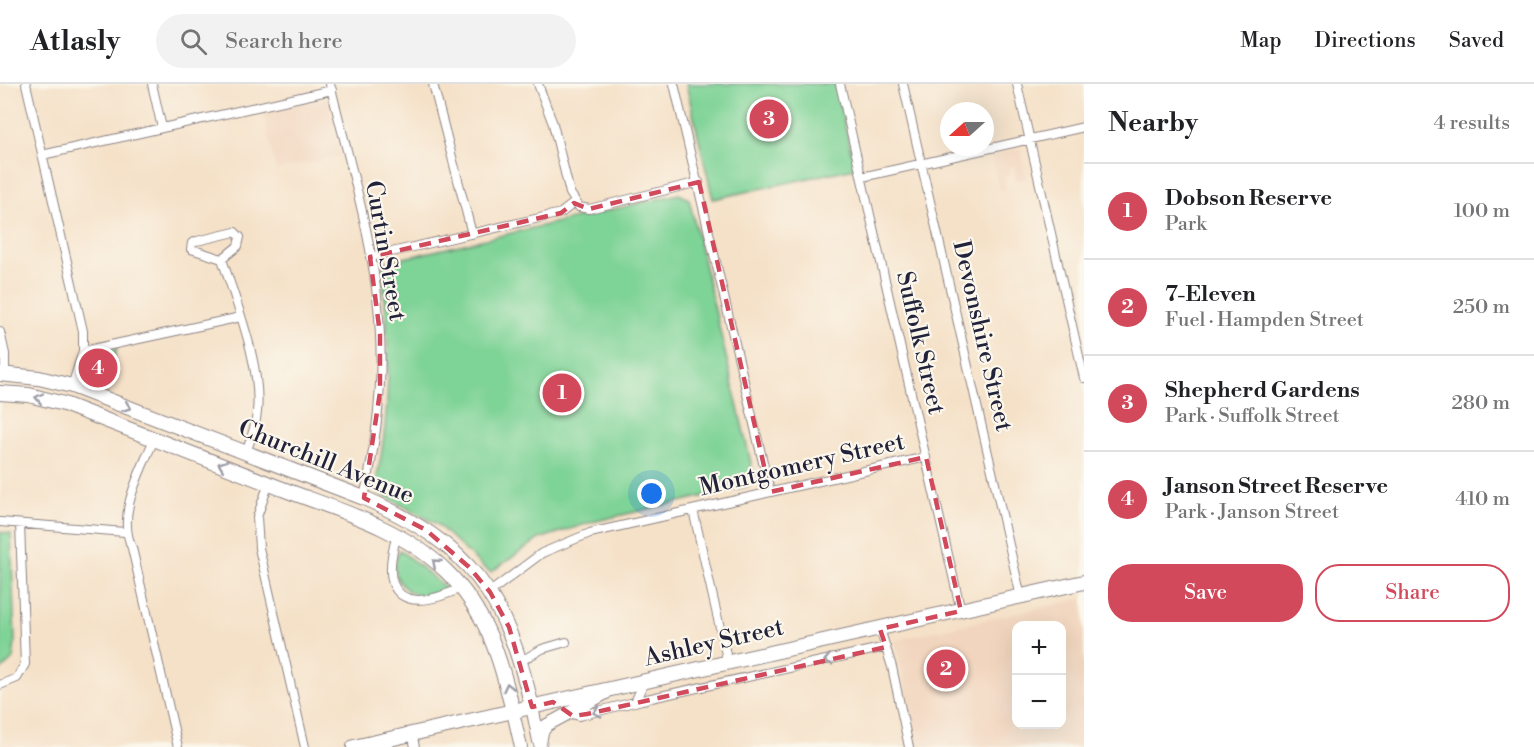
<!DOCTYPE html>
<html lang="en">
<head>
<meta charset="utf-8">
<style>
  :root { --surface:#fff; --page:#f2f2f2; --text:#202124; --muted:#757577; --line:#e0e0e0; --accent:#d1495b }
  body { margin:0; font-family:"Libre Bodoni",serif; background:var(--page); color:var(--text) }
  .controls { position:absolute; right:18px; bottom:18px; display:grid; overflow:hidden; border-radius:12px; box-shadow:0 6px 24px #0002 }
  .controls button { width:54px; height:54px; display:grid; place-items:center; padding:0; border:0; border-bottom:2px solid var(--line); background:var(--surface); color:var(--text); font:30px sans-serif }
  .compass { position:absolute; left:940px; top:18px; width:54px; height:54px; border-radius:50%; background:var(--surface); box-shadow:0 6px 24px #0002; rotate:249deg }
  .you { position:absolute; left:652px; top:410px; width:21px; height:21px; margin:-15px; border:4px solid #fff; border-radius:50%; background:#1a73e8; box-shadow:0 0 0 9px #1a73e833 }
  .badge { display:grid; place-items:center; width:39px; height:39px; border-radius:50%; background:var(--accent); color:#fff; font-size:20px; font-weight:700 }
  .pin { position:absolute; translate:-50% -50%; border:3px solid #fff; box-shadow:0 2px 6px #0006 }
  .list { margin:0; padding:0; list-style:none }
  h2 { display:flex; justify-content:space-between; align-items:center; height:78px; margin:0; padding:0 24px; font-size:26px }
  h2 small { font-size:20px; font-weight:400; color:var(--muted) }
  .list li { display:grid; grid-template-columns:39px 1fr auto; gap:18px; align-items:center; box-sizing:border-box; height:96px; padding:0 24px; border-top:2px solid var(--line) }
  .list b { display:block; font-size:22px; white-space:nowrap }
  .list p { margin:0; font-size:20px; white-space:nowrap; color:var(--muted) }
  .list em { font-size:20px; font-style:normal; color:var(--muted) }
  .actions { display:flex; gap:12px; padding:18px 24px }
  .actions a { flex:1; padding:14px 0; border:2px solid var(--accent); border-radius:24px; text-align:center; font-size:21px; color:var(--accent) }
  .actions .main { background:var(--accent); color:#fff }
  .icon { flex:none; width:33px; height:33px; fill:none; stroke:currentColor; stroke-width:2; stroke-linecap:round; stroke-linejoin:round }
  .map { position:relative; flex:none; width:1084px; height:663px; overflow:hidden }
  header { display:flex; align-items:center; gap:36px; box-sizing:border-box; height:84px; padding:0 30px; background:var(--surface); border-bottom:2px solid var(--line) }
  header strong { font-size:28px }
  nav { display:flex; gap:33px; margin-inline-start:auto; font-size:21px }
  .search { width:420px; height:54px; background:var(--page); display:flex; align-items:center; gap:15px; box-sizing:border-box; padding:0 21px; border-radius:33px; color:var(--muted); font-size:22px }
  main { display:flex }
  aside { flex:1; background:var(--surface) }
  .map>svg:first-child { display:block }
  .built { fill:#f2d5be; fill-rule:evenodd }
  .green { fill:#7ed396; stroke:#507a68; stroke-width:1.5 }
  .lines { fill:none; stroke-linecap:round; stroke-linejoin:round }
  .minor-casing { stroke:#8c8282; stroke-width:10 }
  .secondary-casing { stroke:#8c8282; stroke-width:14 }
  .primary-casing { stroke:#8c8282; stroke-width:16 }
  .minor { stroke:#fff; stroke-width:8 }
  .secondary { stroke:#fff; stroke-width:12 }
  .primary { stroke:#fff; stroke-width:14 }
  .oneway { stroke:#9c9ca7 }
  .marked { fill:none; stroke:#d1495b; stroke-width:4.5; stroke-dasharray:12 8; stroke-linejoin:round }
  .labels { text-anchor:middle; dominant-baseline:central; stroke-width:4.5; stroke-linejoin:round; paint-order:stroke }
  .street-label { font-size:24px; fill:#22223b; stroke:#fbf7ec }
</style>
</head>
<body>
<header>
<strong>Atlasly</strong>
<div class="search"><svg class="icon" aria-label="search" viewBox="0 0 24 24"><circle cx="10" cy="10" r="6"/><path d="M15 15l6 6"/></svg>Search here</div>
<nav><a>Map</a><a>Directions</a><a>Saved</a></nav>
</header>
<main>
<div class="map">
<svg width="1084" height="663" viewBox="0 0 1084 663">
  <rect width="100%" height="100%" fill="#fbf7ec"/>
  <filter id="ink" filterUnits="userSpaceOnUse"><feTurbulence type="fractalNoise" baseFrequency=".0167" numOctaves="2"/><feDisplacementMap in="SourceGraphic" scale="12" xChannelSelector="R" yChannelSelector="G"/><feConvolveMatrix kernelMatrix="1 2 1 2 8 2 1 2 1" color-interpolation-filters="sRGB"/></filter>
  <filter id="wash" filterUnits="userSpaceOnUse"><feTurbulence type="fractalNoise" baseFrequency=".008" numOctaves="4" result="noise"/><feDisplacementMap in="SourceGraphic" scale="24" xChannelSelector="R" yChannelSelector="G"/><feGaussianBlur stdDeviation="1.35" result="paint"/><feColorMatrix in="noise" values="0 0 0 0 0 0 0 0 0 0 0 0 0 0 0 0 0 1.4 0 .05"/><feComposite in="paint" operator="in"/></filter>
  <g filter="url(#wash)">
    <rect width="100%" height="100%" fill="#f5e1c8"/>
    <path class="built" d="M328,14l13,58 -65,14 -13,-58z
      M1021,64l5,31 -10,2 -3,-15h-3v9l-6,3 2,11 -7,1 -8,-35z
      M1084,514v149h-165l-24,-107zM1016,542h46v98h-46z"/>
    <path class="green" d="M686,0h149l20,84 -142,31z
      M679,110l10,5 65,277 -6,10 -156,36 -53,17 -48,33 -6,-3 -48,-45 -60,-32 -2,-6c17,-72 15,-144 7,-218l5,-6z
      M117,264l-12,45 -19,-8 -5,-9 6,-19z
      M0,448l11,2 4,108 -2,17 -13,12z
      M400,466l46,38c-28,22 -64,-7 -46,-38z"/>
  </g>
  <g filter="url(#ink)">
    <g class="lines">
      <g class="minor-casing">
        <path id="minor" d="M26,0l57,247v20l-11,35
          M152,0l10,44
          M330,0c20,82 47,166 50,251 3,55 -4,108 -16,163
          M433,0l39,150
          M538,0l15,40 17,69 9,14 10,2 110,-27
          M674,0l96,408
          M840,0l121,527
          M903,0l118,513
          M1017,0l67,294
          M42,71l290,-65
          M862,93l222,-50
          M235,148l5,5 -2,9 -16,13 -31,-10 1,-6 5,-2z
          M370,173l191,-44 13,-10
          M222,175c14,43 40,108 35,153 -1,14 -6,27 -11,40
          M0,248l5,22v20
          M83,267l158,-34
          M154,355c-13,33 -38,74 -22,109l46,199
          M269,399l-12,34 2,31 46,199
          M693,426l35,153
          M0,438l125,10
          M397,451c-19,62 8,79 64,53
          M490,508l52,-39 48,-20 336,-76
          M880,545l12,38 17,80
          M521,577l21,-12 24,-7
          M0,601l17,-7 8,-14 -5,-140
          M635,618l9,-20
          M568,629l11,3 63,-16 244,-53
          M412,649l3,14"/>
      </g>
      <g class="secondary-casing">
        <path id="secondary" d="M532,623l7,34
          M513,628l8,35
          M540,660l2,-12 5,-7 59,-32"/>
      </g>
      <g class="primary-casing">
        <path id="primary" d="M0,290l39,4 33,8 292,112c107,47 142,97 168,209
          M0,309l29,2 35,9c72,28 144,56 216,84 57,22 121,39 166,83 40,39 55,88 67,141
          M354,663l730,-165"/>
      </g>
      <use href="#minor" class="minor"/>
      <use href="#secondary" class="secondary"/>
      <use href="#primary" class="primary"/>
    </g>
    <defs><path id="oneway-chevron" d="M-2-3.5L2.5 0L-2 3.5" fill="none" stroke-width="1.6" stroke-linecap="round" stroke-linejoin="round" transform="scale(1.5)"/></defs>
    <g class="oneway">
      <use href="#oneway-chevron" transform="translate(39 314) rotate(-168)"/>
      <use href="#oneway-chevron" transform="translate(127 323) rotate(21)"/>
      <use href="#oneway-chevron" transform="translate(222 381) rotate(-159)"/>
      <use href="#oneway-chevron" transform="translate(436 479) rotate(-139)"/>
      <use href="#oneway-chevron" transform="translate(828 576) rotate(167)"/>
      <use href="#oneway-chevron" transform="translate(508 603) rotate(-103)"/>
      <use href="#oneway-chevron" transform="translate(597 628) rotate(167)"/>
    </g>
  </g>
  <path class="marked" d="M699,98l71,310 156,-35 35,154 -81,18 6,18 -299,67 -14,2 -20,-14 -21,5 -23,-80 -19,-35 -21,-25 -43,-37 -62,-32 16,-106v-58l-10,-77 191,-44 13,-10 15,6z"/>
  <g class="labels">
    <g class="street-label">
      <text transform="translate(385 167) rotate(80)">Curtin Street</text>
      <text transform="translate(982 252) rotate(77)">Devonshire Street</text>
      <text transform="translate(920 259) rotate(77)">Suffolk Street</text>
      <text transform="translate(326 378) rotate(22)">Churchill Avenue</text>
      <text transform="translate(802 381) rotate(-13)">Montgomery Street</text>
      <text transform="translate(714 559) rotate(-13)">Ashley Street</text>
    </g>
  </g>
</svg>
<div class="controls">
<button>+</button>
<button>−</button>
</div>
<svg class="compass" viewBox="-18 -18 36 36"><path d="M0-13l5 13h-10z" fill="#e53935"/><path d="M0 13l5-13h-10z" fill="#757577"/></svg>
<div class="you"></div>
<div class="pin badge" style="left:562px;top:309px">1</div>
<div class="pin badge" style="left:946px;top:585px">2</div>
<div class="pin badge" style="left:769px;top:35px">3</div>
<div class="pin badge" style="left:98px;top:284px">4</div>
</div>
<aside>
<h2>Nearby<small>4 results</small></h2>
<ul class="list">
<li><span class="badge">1</span><div><b>Dobson Reserve</b><p>Park</p></div><em>100 m</em></li>
<li><span class="badge">2</span><div><b>7-Eleven</b><p>Fuel · Hampden Street</p></div><em>250 m</em></li>
<li><span class="badge">3</span><div><b>Shepherd Gardens</b><p>Park · Suffolk Street</p></div><em>280 m</em></li>
<li><span class="badge">4</span><div><b>Janson Street Reserve</b><p>Park · Janson Street</p></div><em>410 m</em></li>
</ul>
<div class="actions"><a class="main">Save</a><a>Share</a></div>
</aside>
</main>
</body>
</html>
